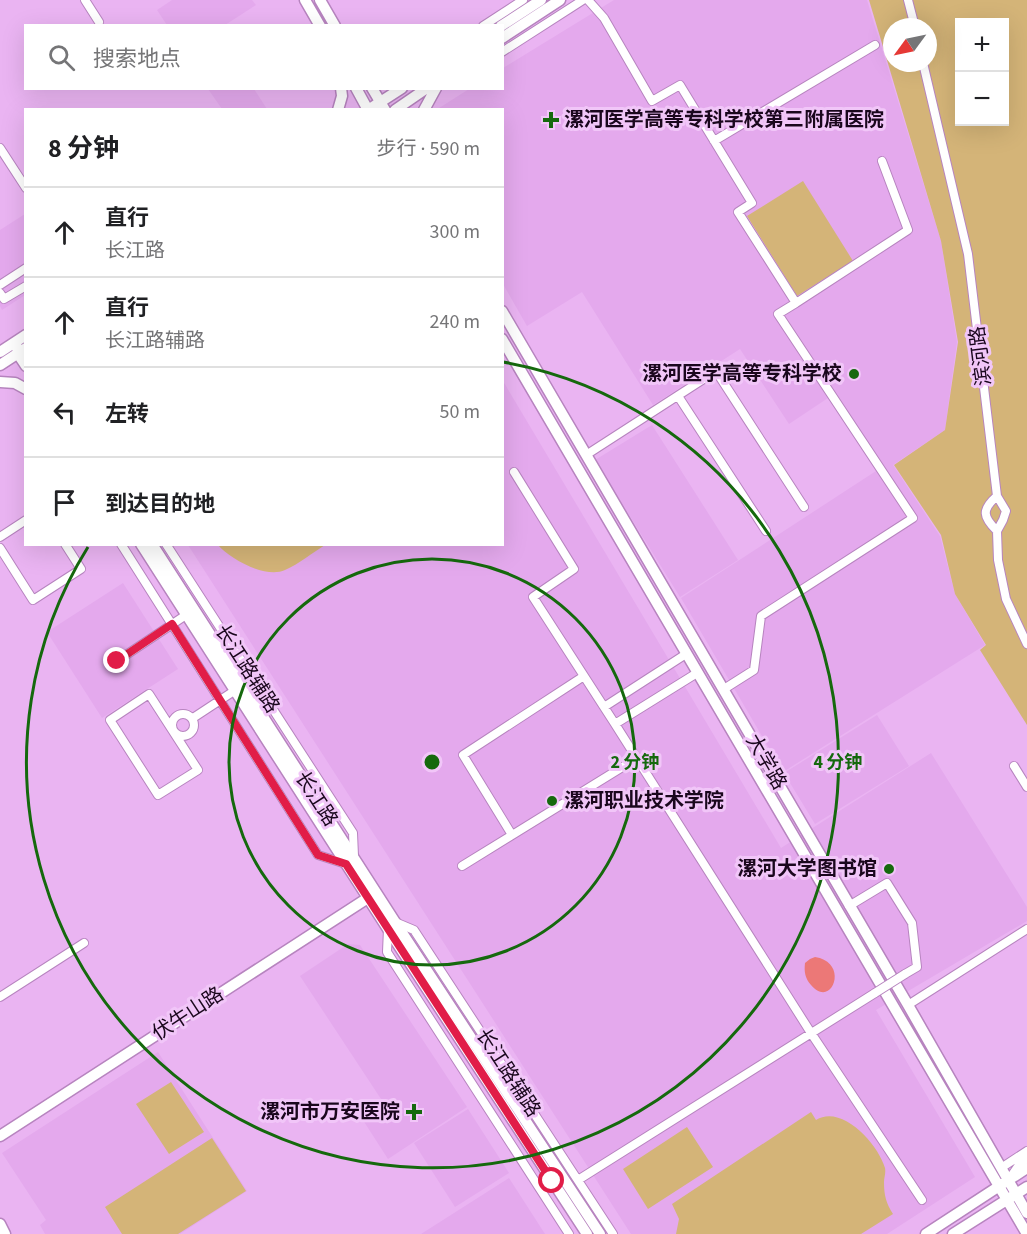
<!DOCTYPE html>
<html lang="zh">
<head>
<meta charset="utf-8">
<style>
  :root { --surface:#fff; --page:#f2f2f2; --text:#202124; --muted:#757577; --line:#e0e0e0 }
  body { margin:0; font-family:"Source Sans 3","Noto Sans SC",sans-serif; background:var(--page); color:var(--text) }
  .controls { position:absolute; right:18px; top:18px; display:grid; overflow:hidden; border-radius:0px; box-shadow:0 6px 24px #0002 }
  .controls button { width:54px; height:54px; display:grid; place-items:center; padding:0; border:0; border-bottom:2px solid var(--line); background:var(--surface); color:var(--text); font:30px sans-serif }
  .compass { position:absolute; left:883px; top:18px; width:54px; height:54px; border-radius:50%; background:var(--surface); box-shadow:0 6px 24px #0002; rotate:237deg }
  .stop { position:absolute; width:18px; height:18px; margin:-14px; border:4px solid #e11d48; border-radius:50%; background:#fff }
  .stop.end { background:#e11d48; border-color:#fff; box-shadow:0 2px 6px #0008 }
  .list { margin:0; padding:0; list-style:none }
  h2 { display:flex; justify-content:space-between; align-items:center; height:78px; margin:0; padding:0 24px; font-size:26px }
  h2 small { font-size:20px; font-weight:400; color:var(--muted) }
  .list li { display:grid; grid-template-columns:39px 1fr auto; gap:18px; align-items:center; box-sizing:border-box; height:90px; padding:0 24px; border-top:2px solid var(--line) }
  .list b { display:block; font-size:22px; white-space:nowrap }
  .list p { margin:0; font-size:20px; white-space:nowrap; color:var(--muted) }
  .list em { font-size:20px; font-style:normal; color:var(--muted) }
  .icon { flex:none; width:33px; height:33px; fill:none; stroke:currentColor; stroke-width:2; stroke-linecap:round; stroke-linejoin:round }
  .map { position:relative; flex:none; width:1027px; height:1234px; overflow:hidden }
  .search { position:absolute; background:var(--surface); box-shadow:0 6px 24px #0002; left:24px; top:24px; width:480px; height:66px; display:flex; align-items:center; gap:15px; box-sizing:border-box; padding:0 21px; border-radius:0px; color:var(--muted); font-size:22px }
  .panel { position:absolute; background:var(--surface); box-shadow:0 6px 24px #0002; left:24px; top:108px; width:480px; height:438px; border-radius:0px }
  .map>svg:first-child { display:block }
  .built { fill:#e4a9ed }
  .green { fill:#d4b478; fill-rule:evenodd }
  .water { fill:#ec7877 }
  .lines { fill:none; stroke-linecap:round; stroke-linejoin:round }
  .street-casing { stroke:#b784bf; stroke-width:10 }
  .secondary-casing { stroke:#b784bf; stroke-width:13 }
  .street { stroke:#fff; stroke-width:8 }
  .secondary { stroke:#fff; stroke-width:10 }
  .street-bridge-casing { stroke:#b784bf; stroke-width:10; stroke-linecap:butt }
  .street-bridge { stroke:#fff; stroke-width:8 }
  .route { stroke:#e11d48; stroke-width:8 }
  .ring { fill:none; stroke:#15690d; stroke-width:3 }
  .poi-dot { fill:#15690d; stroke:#f1c6f8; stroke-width:2 }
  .labels { text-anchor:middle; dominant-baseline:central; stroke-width:6; stroke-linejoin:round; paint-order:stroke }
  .poi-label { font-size:20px; font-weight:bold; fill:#1a071d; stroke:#f1c6f8; text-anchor:end }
  .street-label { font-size:20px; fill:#1a071d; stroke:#f1c6f8 }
  .centre { fill:#15690d; stroke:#f1c6f8; stroke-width:3 }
  .ring-label { font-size:18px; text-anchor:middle; font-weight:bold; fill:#15690d; stroke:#f1c6f8; stroke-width:6; stroke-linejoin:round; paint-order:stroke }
</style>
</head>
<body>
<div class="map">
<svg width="1027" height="1234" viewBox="0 0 1027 1234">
  <rect width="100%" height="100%" fill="#eab4f2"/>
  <path class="built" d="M172,0h80l4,5 -31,20h-58l-10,-15z
    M614,0h253l74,241 16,101 -12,88 -52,35 47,71 15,58 30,51 -202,127 -102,-174 195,-127 -48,-73 -39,26 -49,-75 -87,56 -71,-113 -55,34 -24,-42 -1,-174h-66l33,-21 33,-1 1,-20z
    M208,89h46l13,20h-45z
    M25,214v81l-23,15 -2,-4v-76z
    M503,381l278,467 150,-95 96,154v14l-151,89 99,167 -88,57h-256l-443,-689 314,-1z
    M652,425l86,135 -58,37 -85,-137z
    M123,583l55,86 -76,49 -55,-86z
    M877,715l32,51 -94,58 -31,-51z
    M348,944l12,1 107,162 -79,52 -27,-42 22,-15 -83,-126z
    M158,1052l89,139 -67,43h-135l-5,-9 6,-5 -44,-67z
    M468,1109l41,64 -54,34 -41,-64z
    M509,1178l36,56h-124z"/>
  <path class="green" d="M869,0h158v725l-47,-75 6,-5 -31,-51 -14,-59 -47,-70 51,-35 13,-88 -17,-101zM960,22h44v100h-44zM892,27h36v36h-36z
    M803,181l50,80 -56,35 -50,-80z
    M218,545h107c-13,8 -26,19 -40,25 -19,9 -55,-11 -67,-25z
    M171,1082l33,50 -35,22 -33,-50z
    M811,1112l5,8c26,-16 62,24 69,48 1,5 -1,10 -1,14 0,13 2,21 9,32l-32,20h-185l3,-15 -7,-15z
    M687,1127l26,40 -65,42 -25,-40z
    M212,1138l34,53 -68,43h-56l-17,-27z"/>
  <path class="water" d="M815,957c35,5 17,53 -4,28 -6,-7 -7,-13 -6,-22l5,-4z"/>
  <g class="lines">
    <g class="street-casing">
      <path id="street" d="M85,0l14,22
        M588,0l16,18 48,83 28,-16 72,118 -14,9 58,91 -18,11 135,204 -152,98 -7,54 -30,19
        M908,0l7,27
        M483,26l40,-26
        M502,52l81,-52
        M923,63l45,191 29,242 9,15 -3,9 -6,11 1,29 8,39 21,45
        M714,141l161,-96
        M0,148l26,40
        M0,285l26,-17
        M0,293l4,6 22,-13
        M796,303l112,-73 -26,-69
        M678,396l88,135
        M586,455l130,-84 88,136
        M514,472l60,97 -41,28 71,110 82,-53
        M997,496c-16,14 -14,21 0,35
        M0,537l26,-17
        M121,544l197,311 28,9
        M166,544l187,289 1,23
        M0,548l33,52 48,-31 -16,-25
        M117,661l69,-46
        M697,673l-82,51 196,309 111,167
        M149,694l49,76 -40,25 -48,-75z
        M604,707l11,17
        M172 725a11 11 0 1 1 22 0a11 11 0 1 1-22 0Z
        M193,718l41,-27
        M1014,766l13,21
        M512,835l-49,-80 121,-79
        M462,866l175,-108
        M849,906l38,-23 25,40 5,44 -12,7
        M395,922l19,8 199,304
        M388,929l-1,23 182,282
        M0,997l84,-54
        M908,1005l119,-76
        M1001,1168l26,-17
        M1012,1175l9,-13 6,-3
        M578,1180l297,-187"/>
    </g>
    <g class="secondary-casing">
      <path id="secondary" d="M305,0l15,26
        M320,0l15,26
        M501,26l40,-26
        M502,38l58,-38
        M356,88l12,22
        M372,88l13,22
        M338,110l4,-14 -1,-8
        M368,110l34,-22
        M395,110l32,-22
        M424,110l12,-22
        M502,311l406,694 119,208
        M502,339l525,895
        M17,347l1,7 8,12
        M0,352l26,-17
        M0,365l26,-17
        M0,382l15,1 11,6
        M141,544l247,385 199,305
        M152,544l243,378 205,312
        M0,1136l374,-242
        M0,1224l5,10
        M926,1234l101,-66
        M953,1234l74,-47"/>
    </g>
    <use href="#street" class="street"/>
    <use href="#secondary" class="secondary"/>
    <g class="street-bridge-casing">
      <path id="street-bridge" d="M875,993l30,-19"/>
    </g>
    <use href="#street-bridge" class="street-bridge"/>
  </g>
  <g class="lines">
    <path class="route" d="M117,661l55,-37 146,231 28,9 206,317"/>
  </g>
  <g class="ring">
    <circle cx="432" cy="762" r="203"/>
    <path d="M503 362A406 406 0 1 1 88 547"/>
  </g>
  <g class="poi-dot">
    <path d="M548 111h6v6h6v6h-6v6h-6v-6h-6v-6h6z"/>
    <circle cx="854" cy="374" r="6"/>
    <circle cx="552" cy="801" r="6"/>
    <circle cx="889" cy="869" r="6"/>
    <path d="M411 1103h6v6h6v6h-6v6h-6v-6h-6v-6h6z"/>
  </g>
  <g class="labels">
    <g class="poi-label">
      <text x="564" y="120" text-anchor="start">漯河医学高等专科学校第三附属医院</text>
      <text x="842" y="374">漯河医学高等专科学校</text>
      <text x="564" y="801" text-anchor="start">漯河职业技术学院</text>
      <text x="877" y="869">漯河大学图书馆</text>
      <text x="400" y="1112">漯河市万安医院</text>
    </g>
    <g class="street-label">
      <text transform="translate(981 356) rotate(-97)">滨河路</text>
      <text transform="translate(247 669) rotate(57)">长江路辅路</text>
      <text transform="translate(766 762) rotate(60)">大学路</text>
      <text transform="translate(316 799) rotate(57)">长江路</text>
      <text transform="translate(188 1014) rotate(-33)">伏牛山路</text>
      <text transform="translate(508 1073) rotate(57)">长江路辅路</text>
    </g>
  </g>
  <circle cx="432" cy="762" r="9" class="centre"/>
  <g class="ring-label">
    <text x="635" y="768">2 分钟</text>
    <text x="838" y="768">4 分钟</text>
  </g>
</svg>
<div class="controls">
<button>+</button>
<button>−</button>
</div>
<svg class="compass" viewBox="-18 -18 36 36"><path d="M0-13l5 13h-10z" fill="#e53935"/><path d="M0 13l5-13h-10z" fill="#757577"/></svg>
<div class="stop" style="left:552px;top:1181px"></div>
<div class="stop end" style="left:117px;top:661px"></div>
<div class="search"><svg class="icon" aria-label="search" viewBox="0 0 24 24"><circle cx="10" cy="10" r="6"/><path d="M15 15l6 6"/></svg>搜索地点</div>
<section class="panel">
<h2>8 分钟<small>步行 · 590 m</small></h2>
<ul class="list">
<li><svg class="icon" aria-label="ahead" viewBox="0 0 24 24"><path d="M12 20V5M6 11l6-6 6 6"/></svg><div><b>直行</b><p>长江路</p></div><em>300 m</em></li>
<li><svg class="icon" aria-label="ahead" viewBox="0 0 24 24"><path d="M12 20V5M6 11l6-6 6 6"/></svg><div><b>直行</b><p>长江路辅路</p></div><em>240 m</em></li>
<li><svg class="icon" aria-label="left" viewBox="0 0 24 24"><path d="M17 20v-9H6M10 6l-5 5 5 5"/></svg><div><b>左转</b></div><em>50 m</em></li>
<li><svg class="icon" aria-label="arrive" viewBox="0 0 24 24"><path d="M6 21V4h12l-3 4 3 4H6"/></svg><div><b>到达目的地</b></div></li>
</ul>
</section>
</div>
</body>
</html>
